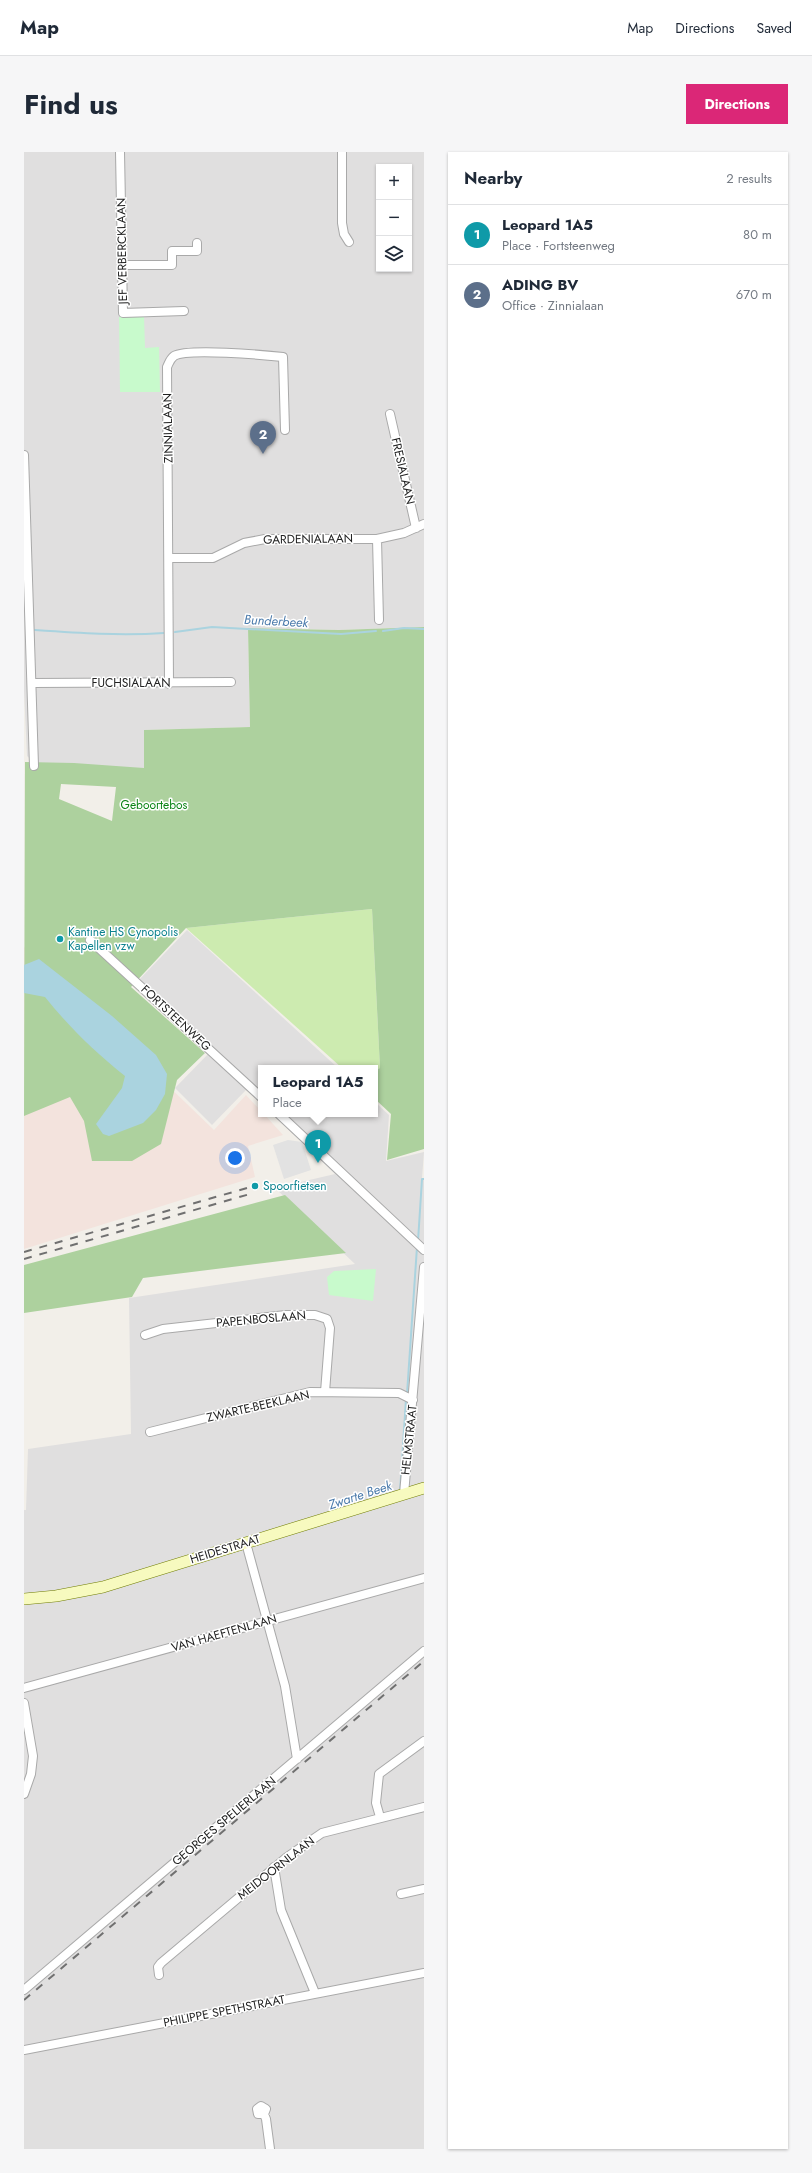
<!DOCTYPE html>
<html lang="en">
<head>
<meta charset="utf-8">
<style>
  :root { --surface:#fff; --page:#f6f6f7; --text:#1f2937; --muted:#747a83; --line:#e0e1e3; --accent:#db2777 }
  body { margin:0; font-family:Jost,sans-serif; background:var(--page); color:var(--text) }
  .controls { position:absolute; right:12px; top:12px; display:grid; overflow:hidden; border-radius:0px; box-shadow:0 1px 3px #0004 }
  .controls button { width:36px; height:36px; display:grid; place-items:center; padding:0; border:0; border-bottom:1px solid var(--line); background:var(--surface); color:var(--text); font:20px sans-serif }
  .you { position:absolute; left:211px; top:1006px; width:14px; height:14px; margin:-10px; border:3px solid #fff; border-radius:50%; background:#1a73e8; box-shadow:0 0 0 6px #1a73e833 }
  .badge { display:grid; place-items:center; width:26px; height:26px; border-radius:50%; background:var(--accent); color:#fff; font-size:13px; font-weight:700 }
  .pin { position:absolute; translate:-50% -33px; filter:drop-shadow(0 1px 2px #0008) }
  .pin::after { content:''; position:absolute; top:21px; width:14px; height:12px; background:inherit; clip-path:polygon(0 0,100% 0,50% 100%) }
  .popup { position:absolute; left:234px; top:913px; width:120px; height:52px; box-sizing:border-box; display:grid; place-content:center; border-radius:0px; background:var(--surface); filter:drop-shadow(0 1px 3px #0005); font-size:13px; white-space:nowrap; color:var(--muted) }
  .popup b { font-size:15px; color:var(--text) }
  .popup::after { content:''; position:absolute; left:50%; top:100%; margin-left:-8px; border:8px solid transparent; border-top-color:var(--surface) }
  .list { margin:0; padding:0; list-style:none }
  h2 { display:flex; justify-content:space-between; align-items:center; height:52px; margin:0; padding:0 16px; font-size:17px }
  h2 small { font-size:13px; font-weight:400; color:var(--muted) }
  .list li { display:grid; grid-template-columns:26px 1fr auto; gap:12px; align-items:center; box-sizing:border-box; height:60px; padding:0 16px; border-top:1px solid var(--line) }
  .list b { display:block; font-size:15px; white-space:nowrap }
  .list p { margin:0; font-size:13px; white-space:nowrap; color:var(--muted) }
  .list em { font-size:13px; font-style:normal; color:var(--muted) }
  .icon { flex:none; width:22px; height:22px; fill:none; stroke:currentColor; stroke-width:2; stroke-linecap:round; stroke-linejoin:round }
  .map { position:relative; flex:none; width:400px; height:1997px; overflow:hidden; border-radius:0px }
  header { display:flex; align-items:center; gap:24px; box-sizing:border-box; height:56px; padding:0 20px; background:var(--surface); border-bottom:1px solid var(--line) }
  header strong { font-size:19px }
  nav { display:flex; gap:22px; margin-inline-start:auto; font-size:14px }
  .intro { display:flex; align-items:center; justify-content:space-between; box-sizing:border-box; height:96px; padding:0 24px }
  h1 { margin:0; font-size:28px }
  .button { padding:10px 18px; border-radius:0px; background:var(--accent); color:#fff; font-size:14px; font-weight:700 }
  main { display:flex; gap:24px; padding:0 24px }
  aside { flex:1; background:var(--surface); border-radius:0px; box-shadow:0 1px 3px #0004 }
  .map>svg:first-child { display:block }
  .residential { fill:#e0dfdf; fill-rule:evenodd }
  .military { fill:#f3e3dd }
  .grass { fill:#cdebb0 }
  .forest { fill:#add19e; fill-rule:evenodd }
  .park { fill:#c8facc }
  .parking { fill:#e2e2e2 }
  .water { fill:#aad3df }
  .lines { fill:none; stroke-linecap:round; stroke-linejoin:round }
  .stream { stroke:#aad3df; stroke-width:2 }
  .street-casing { stroke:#a9a9a9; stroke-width:10 }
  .secondary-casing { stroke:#707d05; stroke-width:12 }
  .street { stroke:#fff; stroke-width:8 }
  .secondary { stroke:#f7fabf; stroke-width:11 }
  .rail { stroke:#707070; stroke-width:2; stroke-dasharray:8 8; stroke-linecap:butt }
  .culture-dot { fill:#0f9aa8; stroke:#fff; stroke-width:1.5 }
  .labels { text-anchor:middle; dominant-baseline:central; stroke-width:3; stroke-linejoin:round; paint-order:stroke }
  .street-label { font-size:12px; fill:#222; stroke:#fff }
  .park-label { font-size:12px; fill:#0c8416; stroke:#fff }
  .culture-label { font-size:12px; fill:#0d838f; stroke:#fff; text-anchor:start }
  .water-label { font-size:13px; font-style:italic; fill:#4a7aab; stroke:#fff }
</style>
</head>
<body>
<header>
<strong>Map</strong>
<nav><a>Map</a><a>Directions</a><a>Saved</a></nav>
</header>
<div class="intro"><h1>Find us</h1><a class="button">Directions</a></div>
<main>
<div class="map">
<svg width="400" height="1997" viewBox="0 0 400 1997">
  <rect width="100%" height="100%" fill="#f2efe9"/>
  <path class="residential" d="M0,0h400v475l-85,3 -91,-2 2,99 -106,3 1,38 -101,3 -17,-15 -3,-65zM355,15h30v102h-30z
    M163,778l151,138h-77v36l-15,-14 -34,35 -37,-37 35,-36 -73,-70z
    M351,950l14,13 -3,46 38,-9 -2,26h2v971h-400v-639h2l2,-61 103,-15 -2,-136 226,-34 -80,-76 60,-14 -63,-60h103z"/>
  <path class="military" d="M0,795l190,183 32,-35 15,16v3h3l19,21 -35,11 7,31 -231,72z"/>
  <path class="grass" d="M348,757l8,159 -5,3v-3h-33l-156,-140z"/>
  <path class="forest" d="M400,475v522l-37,11 4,-46 -16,-15v-28l5,-3 -8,-159 -186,19 -55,59 74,66 -28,27 -16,64 -29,17h-40l-8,-40 -14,-24 -46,19 1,-354 49,1 70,5v-38l106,-3 -2,-99 91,2zM37,632l55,3 -4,34 -53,-22z
    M261,1043l61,58 -203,25 -11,19 -108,16v-48z"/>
  <path class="park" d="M120,164l1,32 14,-1 1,45h-40l-1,-75z
    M352,1117l-3,32 -44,-6 -2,-18 7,-6z"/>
  <path class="parking" d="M264,988l14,2 9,28 -27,9 -11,-34z"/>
  <path class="water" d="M15,807l73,57 44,39 11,19 -2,20 -9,16 -13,13 -34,13 -6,-2 -7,-10 26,-36 3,-12c-30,-24 -56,-49 -80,-79l-21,-4v-28z"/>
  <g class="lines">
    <path class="stream" d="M11,478c43,3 86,6 129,3
      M359,479l21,-3 20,1
      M151,480l37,-5 129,7 35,-3
      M394,1089l4,-62h2
      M383,1242l10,-147
      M376,1340l6,-93"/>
    <g class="street-casing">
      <path id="street" d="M96,0l3,161 61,-2
        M318,0v71l2,11 5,8
        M98,113h50v-14h25v-8
        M366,262l26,114
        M0,303l10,311
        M353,387l2,81
        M146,406h43l31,-15 21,-4h112l27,-6 20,-9
        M8,531l199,-1
        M145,532l-2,-317c2,-4 3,-8 7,-11 13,-8 90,-1 109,1l2,73
        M66,788l171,157
        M255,962l145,136
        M121,1183l18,-6 123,-14h29l12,4 3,9 -5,64
        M126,1280l160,-40 89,1 14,7
        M380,1342l20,-227
        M222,1391l39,143 12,73
        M0,1536l400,-110
        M0,1551l9,53 -2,18 -7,20
        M356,1665l-4,-14 3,-29 45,-33
        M250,1715l7,43 34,83
        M377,1742l23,-5
        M135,1823l-1,-8 3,-4 126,-106 35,-24 102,-26
        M0,1838l400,-339
        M0,1898l400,-77
        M240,1962h-6l-1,-5 4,-3 5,3 -2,5 2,5 4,30"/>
    </g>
    <g class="secondary-casing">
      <path id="secondary" d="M0,1447l32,-3 47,-9 321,-99"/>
    </g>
    <use href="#street" class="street"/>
    <use href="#secondary" class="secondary"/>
    <path class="rail" d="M0,1100l223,-64
      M0,1107l226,-65
      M0,1848l400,-339"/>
  </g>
  <g class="culture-dot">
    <circle cx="36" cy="787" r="4"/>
    <circle cx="231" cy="1034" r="4"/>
  </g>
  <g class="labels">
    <g class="street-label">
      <text transform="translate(98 99) rotate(-91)">JEF VERBERCKLAAN</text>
      <text transform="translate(144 276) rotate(-91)">ZINNIALAAN</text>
      <text transform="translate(379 319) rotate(77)">FRESIALAAN</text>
      <text transform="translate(284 387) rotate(-1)">GARDENIALAAN</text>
      <text x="107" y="531">FUCHSIALAAN</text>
      <text transform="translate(152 866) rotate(43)">FORTSTEENWEG</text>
      <text transform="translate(237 1167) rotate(-5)">PAPENBOSLAAN</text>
      <text transform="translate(234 1254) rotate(-13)">ZWARTE-BEEKLAAN</text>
      <text transform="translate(385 1288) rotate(-84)">HELMSTRAAT</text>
      <text transform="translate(201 1397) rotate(-17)">HEIDESTRAAT</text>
      <text transform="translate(200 1481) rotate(-16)">VAN HAEFTENLAAN</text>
      <text transform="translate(200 1669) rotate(-40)">GEORGES SPELIERLAAN</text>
      <text transform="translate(252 1716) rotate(-38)">MEIDOORNLAAN</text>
      <text transform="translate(200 1859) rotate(-11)">PHILIPPE SPETHSTRAAT</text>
    </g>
    <g class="park-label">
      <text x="130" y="653">Geboortebos</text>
    </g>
    <g class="culture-label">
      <text x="44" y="780">Kantine HS Cynopolis<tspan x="44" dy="14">Kapellen vzw</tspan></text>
      <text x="239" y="1034">Spoorfietsen</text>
    </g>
    <g class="water-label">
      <text transform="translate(252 469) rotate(3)">Bunderbeek</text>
      <text transform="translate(336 1343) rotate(-18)">Zwarte Beek</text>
    </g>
  </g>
</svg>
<div class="controls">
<button>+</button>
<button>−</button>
<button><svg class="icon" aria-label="layers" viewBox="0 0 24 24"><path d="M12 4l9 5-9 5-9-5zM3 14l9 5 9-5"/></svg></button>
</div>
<div class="you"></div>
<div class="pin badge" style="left:294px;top:1011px;background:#0f9aa8">1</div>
<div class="popup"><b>Leopard 1A5</b>Place</div>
<div class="pin badge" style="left:239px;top:302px;background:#5c6f8a">2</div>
</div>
<aside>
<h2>Nearby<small>2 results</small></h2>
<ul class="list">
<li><span class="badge" style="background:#0f9aa8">1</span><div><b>Leopard 1A5</b><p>Place · Fortsteenweg</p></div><em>80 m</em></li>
<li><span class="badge" style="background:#5c6f8a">2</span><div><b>ADING BV</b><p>Office · Zinnialaan</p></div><em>670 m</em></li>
</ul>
</aside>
</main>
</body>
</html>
